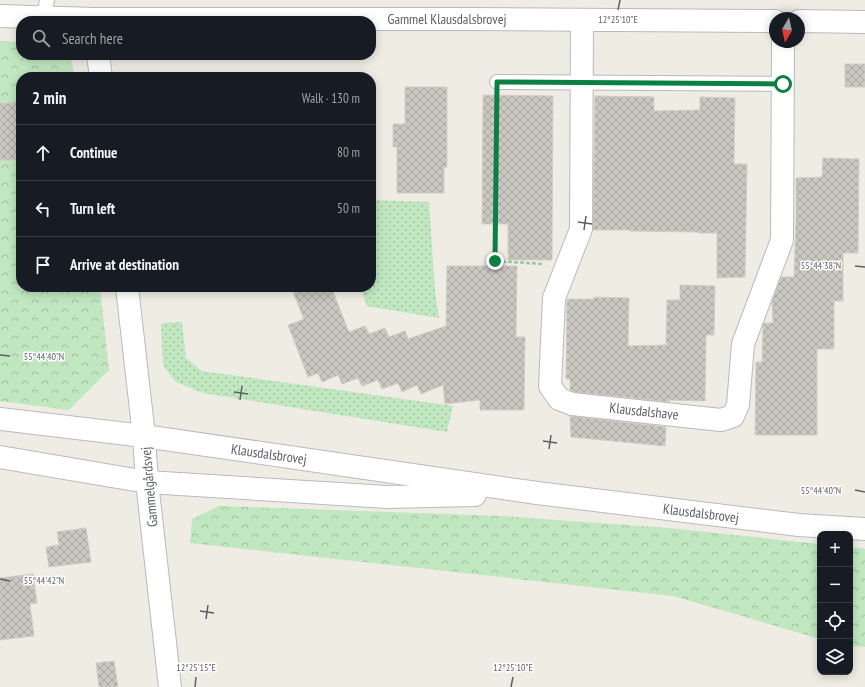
<!DOCTYPE html>
<html lang="en">
<head>
<meta charset="utf-8">
<style>
  :root { --surface:#171b24; --page:#242831; --text:#f1f3f6; --muted:#9ea1a6; --line:#363941 }
  body { margin:0; font-family:"PT Sans Narrow",sans-serif; background:var(--page); color:var(--text) }
  .controls { position:absolute; right:12px; bottom:12px; display:grid; overflow:hidden; border-radius:8px; box-shadow:0 2px 10px #0003 }
  .controls button { width:36px; height:36px; display:grid; place-items:center; padding:0; border:0; border-bottom:1px solid var(--line); background:var(--surface); color:var(--text); font:20px sans-serif }
  .compass { position:absolute; left:769px; top:12px; width:36px; height:36px; border-radius:50%; background:var(--surface); box-shadow:0 2px 10px #0003; rotate:189deg }
  .stop { position:absolute; width:12px; height:12px; margin:-9px; border:3px solid #0b8043; border-radius:50%; background:#fff }
  .stop.end { background:#0b8043; border-color:#fff; box-shadow:0 1px 4px #0008 }
  .list { margin:0; padding:0; list-style:none }
  h2 { display:flex; justify-content:space-between; align-items:center; height:52px; margin:0; padding:0 16px; font-size:17px }
  h2 small { font-size:13px; font-weight:400; color:var(--muted) }
  .list li { display:grid; grid-template-columns:26px 1fr auto; gap:12px; align-items:center; box-sizing:border-box; height:56px; padding:0 16px; border-top:1px solid var(--line) }
  .list b { display:block; font-size:15px; white-space:nowrap }
  .list em { font-size:13px; font-style:normal; color:var(--muted) }
  .icon { flex:none; width:22px; height:22px; fill:none; stroke:currentColor; stroke-width:2; stroke-linecap:round; stroke-linejoin:round }
  .map { position:relative; flex:none; width:865px; height:687px; overflow:hidden }
  .search { position:absolute; background:var(--surface); box-shadow:0 2px 10px #0003; left:16px; top:16px; width:360px; height:44px; display:flex; align-items:center; gap:10px; box-sizing:border-box; padding:0 14px; border-radius:16px; color:var(--muted); font-size:15px }
  .panel { position:absolute; background:var(--surface); box-shadow:0 2px 10px #0003; left:16px; top:72px; width:360px; height:220px; border-radius:16px }
  .map>svg:first-child { display:block }
  .grass { fill:url(#grass-dots) }
  .park { fill:url(#park-crowns) }
  .building { fill:url(#building-cross-hatch); stroke:#d3cec2 }
  .lines { fill:none; stroke-linecap:round; stroke-linejoin:round }
  .lane-casing { stroke:#b6babe; stroke-width:16 }
  .street-casing { stroke:#b6babe; stroke-width:24 }
  .secondary-casing { stroke:#b7bbc0; stroke-width:24 }
  .path { stroke:#99c8a6; stroke-width:2.5; stroke-dasharray:4 2; stroke-linecap:butt }
  .lane { stroke:#fff; stroke-width:14 }
  .street { stroke:#fff; stroke-width:22 }
  .secondary { stroke:#fff; stroke-width:22 }
  .route { stroke:#0b8043; stroke-width:5 }
  .ticks { fill:none; stroke:#5c6065; stroke-width:1.5 }
  .labels { text-anchor:middle; dominant-baseline:central; stroke-width:3; stroke-linejoin:round; paint-order:stroke }
  .street-label { font-size:14px; fill:#5c6065; stroke:#fff }
  .ticks-label { font-size:10px; text-anchor:middle; fill:#5c6065; stroke:#fff; stroke-width:3; stroke-linejoin:round; paint-order:stroke }
</style>
</head>
<body>
<div class="map">
<svg width="865" height="687" viewBox="0 0 865 687">
  <defs>
    <pattern id="grass-dots" width="8" height="8" patternUnits="userSpaceOnUse"><rect width="8" height="8" fill="#c0e7c0"/><path d="M2 2h.1M6 6h.1" fill="none" stroke="#9fbfa0" stroke-width="1.8" stroke-linecap="round"/></pattern>
    <pattern id="park-crowns" width="20" height="18" patternUnits="userSpaceOnUse"><rect width="20" height="18" fill="#c0e7c0"/><path d="M2 6a3 3 0 1 1 6 0M12 15a3 3 0 1 1 6 0" fill="none" stroke="#9fbfa0"/></pattern>
    <pattern id="building-cross-hatch" width="8" height="8" patternUnits="userSpaceOnUse"><rect width="8" height="8" fill="#cac7c1"/><path d="M0 0l8 8M0 8l8-8" fill="none" stroke="#a7a5a0"/></pattern>
  </defs>
  <rect width="100%" height="100%" fill="#efece4"/>
  <path class="grass" d="M371,200l58,2 6,89 4,27 -72,-12 -7,-19h11z
    M182,322l4,36 16,13 251,35 -6,26 -244,-39 -27,-11 -13,-16 -2,-43z"/>
  <path class="park" d="M0,41l21,1v13h47l3,3 3,19h-53v210h79l9,83 -40,40 -69,-9z
    M219,506l283,10 166,12 152,16v95l-147,-43 -483,-53 2,-24z
    M850,547l15,2v98l-15,-1z"/>
  <path class="building" d="M845,64h20v23h-20z
    M405,87h42v80l-3,1v25h-47v-46h-4v-23h12z
    M483,95l70,1 -1,164h-44v-36h-26z
    M595,96l59,1v14l46,-1v-13l35,1 -1,66h13l-2,113 -28,1v-45h-19v-1l-68,-1v-1h-37z
    M0,103h18l1,15h2v42h-21z
    M823,158l36,1 -1,94h-15v48h-9v48h-17v86h-62l1,-73h6l1,-36 1,-3h9l-1,-22 9,-24h13l2,-59v-40l26,-1z
    M447,266h70l-1,71h9l-1,73h-44v-10l-35,4 -2,-19 -22,9 -4,-9 -15,7 -4,-9 -16,6 -4,-9 -16,6 -4,-8 -16,6 -4,-9 -16,7 -4,-9 -10,4 -20,-52 16,-6 -13,-32h40l18,45 16,-6 4,8 16,-6 4,9 16,-6 3,8 38,-13z
    M680,285l35,1 -1,49h-8l-1,66 -36,-1v2l-94,-10 -5,-2v-11h-4l1,-80h27v-2l35,1 -1,48 38,-1 1,-45h13z
    M570,416l96,11 -1,19 -94,-9z
    M86,528l5,34 -42,5 -3,-20 13,-2 -2,-13z
    M33,574l4,29 -7,1 4,32 -34,4v-62z
    M114,661l4,26h-19l-3,-24z"/>
  <g class="lines">
    <g class="lane-casing">
      <path id="lane" d="M44,17l3,-17
        M497,82l286,2"/>
    </g>
    <g class="street-casing">
      <path id="street" d="M0,16l94,3h377l304,2
        M582,20l-1,209 -27,69 -4,88 9,13 13,5 149,16 12,-4 5,-11 5,-61 39,-104 1,-198
        M799,21l66,1
        M98,55l3,22
        M127,287l17,149 3,46 23,205"/>
    </g>
    <g class="secondary-casing">
      <path id="secondary" d="M0,419l144,17 393,57 262,32 66,4
        M0,457l147,25 240,15 88,-2"/>
    </g>
    <path class="path" d="M496,100l-1,161 47,3"/>
    <use href="#lane" class="lane"/>
    <use href="#street" class="street"/>
    <use href="#secondary" class="secondary"/>
  </g>
  <g class="lines">
    <path class="route" d="M495,261l2,-179 286,2"/>
  </g>
  <path class="ticks" d="M618,10l2,-10M578,222l14,2M584,230l2,-14M855,266l10,1M0,355l10,1M234,392l14,2M240,400l2,-14M543,441l14,2M549,449l2,-14M855,490l10,2M0,579l10,2M200,611l14,2M206,619l2,-14M195,687l1,-10M511,687l2,-10"/>
  <g class="labels">
    <g class="street-label">
      <text x="447" y="19">Gammel Klausdalsbrovej</text>
      <text transform="translate(644 411) rotate(6)">Klausdalshave</text>
      <text transform="translate(269 454) rotate(8)">Klausdalsbrovej</text>
      <text transform="translate(149 487) rotate(-95)">Gammelgårdsvej</text>
      <text transform="translate(701 513) rotate(7)">Klausdalsbrovej</text>
    </g>
  </g>
  <g class="ticks-label">
    <text x="618" y="23">12°25'10"E</text>
    <text x="821" y="269">55°44'38"N</text>
    <text x="44" y="360">55°44'40"N</text>
    <text x="821" y="494">55°44'40"N</text>
    <text x="44" y="584">55°44'42"N</text>
    <text x="196" y="671">12°25'15"E</text>
    <text x="513" y="671">12°25'10"E</text>
  </g>
</svg>
<div class="controls">
<button>+</button>
<button>−</button>
<button><svg class="icon" aria-label="locate" viewBox="0 0 24 24"><circle cx="12" cy="12" r="6"/><path d="M12 2v4M12 18v4M2 12h4M18 12h4"/></svg></button>
<button><svg class="icon" aria-label="layers" viewBox="0 0 24 24"><path d="M12 4l9 5-9 5-9-5zM3 14l9 5 9-5"/></svg></button>
</div>
<svg class="compass" viewBox="-18 -18 36 36"><path d="M0-13l5 13h-10z" fill="#e53935"/><path d="M0 13l5-13h-10z" fill="#9ea1a6"/></svg>
<div class="stop" style="left:783px;top:84px"></div>
<div class="stop end" style="left:495px;top:261px"></div>
<div class="search"><svg class="icon" aria-label="search" viewBox="0 0 24 24"><circle cx="10" cy="10" r="6"/><path d="M15 15l6 6"/></svg>Search here</div>
<section class="panel">
<h2>2 min<small>Walk · 130 m</small></h2>
<ul class="list">
<li><svg class="icon" aria-label="ahead" viewBox="0 0 24 24"><path d="M12 20V5M6 11l6-6 6 6"/></svg><div><b>Continue</b></div><em>80 m</em></li>
<li><svg class="icon" aria-label="left" viewBox="0 0 24 24"><path d="M17 20v-9H6M10 6l-5 5 5 5"/></svg><div><b>Turn left</b></div><em>50 m</em></li>
<li><svg class="icon" aria-label="arrive" viewBox="0 0 24 24"><path d="M6 21V4h12l-3 4 3 4H6"/></svg><div><b>Arrive at destination</b></div></li>
</ul>
</section>
</div>
</body>
</html>
